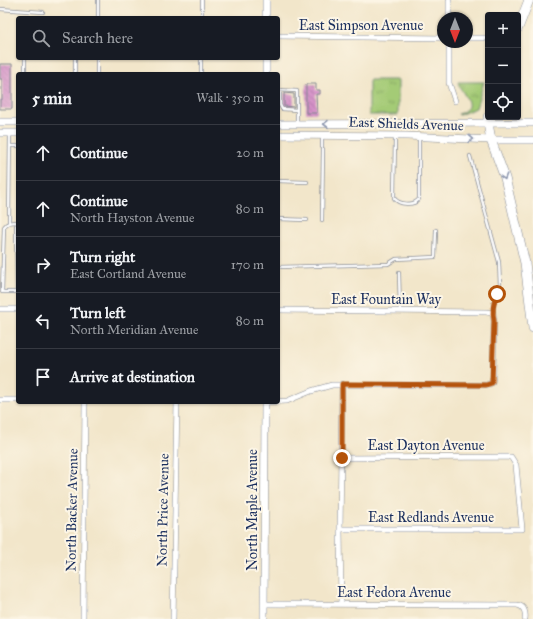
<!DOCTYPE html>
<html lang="en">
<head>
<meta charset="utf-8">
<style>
  :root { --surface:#171b24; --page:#242831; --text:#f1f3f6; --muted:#9ea1a6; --line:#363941 }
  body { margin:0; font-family:"IM FELL Great Primer",serif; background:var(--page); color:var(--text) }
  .controls { position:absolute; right:12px; top:12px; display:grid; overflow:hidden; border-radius:4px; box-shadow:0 1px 3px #0004 }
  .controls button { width:36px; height:36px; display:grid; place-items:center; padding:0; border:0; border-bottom:1px solid var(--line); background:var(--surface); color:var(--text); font:20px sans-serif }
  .compass { position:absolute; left:437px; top:12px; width:36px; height:36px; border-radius:50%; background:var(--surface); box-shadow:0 1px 3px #0004; rotate:180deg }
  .stop { position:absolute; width:12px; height:12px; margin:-9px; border:3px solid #b45309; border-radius:50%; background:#fff }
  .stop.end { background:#b45309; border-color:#fff; box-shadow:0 1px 4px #0008 }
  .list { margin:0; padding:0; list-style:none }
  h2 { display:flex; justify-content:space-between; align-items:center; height:52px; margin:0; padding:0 16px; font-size:17px }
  h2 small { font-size:13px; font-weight:400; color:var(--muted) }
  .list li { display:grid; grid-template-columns:26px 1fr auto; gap:12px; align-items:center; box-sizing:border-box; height:56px; padding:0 16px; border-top:1px solid var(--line) }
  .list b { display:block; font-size:15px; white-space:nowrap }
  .list p { margin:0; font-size:13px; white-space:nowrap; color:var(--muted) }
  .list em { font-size:13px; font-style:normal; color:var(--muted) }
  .icon { flex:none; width:22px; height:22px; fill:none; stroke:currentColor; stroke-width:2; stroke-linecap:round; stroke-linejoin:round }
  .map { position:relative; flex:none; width:533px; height:619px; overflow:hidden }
  .search { position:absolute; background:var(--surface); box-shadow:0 1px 3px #0004; left:16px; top:16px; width:264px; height:44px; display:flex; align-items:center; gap:10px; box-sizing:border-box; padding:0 14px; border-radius:4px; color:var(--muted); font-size:15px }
  .panel { position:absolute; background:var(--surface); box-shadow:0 1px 3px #0004; left:16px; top:72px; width:264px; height:332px; border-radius:4px }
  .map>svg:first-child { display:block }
  .grass { fill:url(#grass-tufts); stroke:#607d6a }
  .building { fill:url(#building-back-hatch) }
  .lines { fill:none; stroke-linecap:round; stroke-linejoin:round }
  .lane-casing { stroke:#868a94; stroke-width:4 }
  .street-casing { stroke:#868a94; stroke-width:6 }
  .secondary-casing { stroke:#868a94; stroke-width:8 }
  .highway-casing { stroke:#868a94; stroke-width:10 }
  .lane { stroke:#fff; stroke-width:2.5 }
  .street { stroke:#fff; stroke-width:5 }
  .secondary { stroke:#fff; stroke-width:7 }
  .highway { stroke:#fff; stroke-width:9 }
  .oneway { stroke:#8d97ae }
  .route { stroke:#b45309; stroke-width:5 }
  .labels { text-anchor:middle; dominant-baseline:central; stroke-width:4; stroke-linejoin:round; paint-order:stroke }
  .street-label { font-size:14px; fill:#1b2f5e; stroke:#fcf5e5 }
</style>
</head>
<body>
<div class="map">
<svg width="533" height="619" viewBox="0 0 533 619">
  <defs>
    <pattern id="grass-tufts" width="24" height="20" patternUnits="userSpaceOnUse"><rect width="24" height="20" fill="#a4cb76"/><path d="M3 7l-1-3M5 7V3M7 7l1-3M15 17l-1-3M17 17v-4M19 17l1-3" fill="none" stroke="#85a564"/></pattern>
    <pattern id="building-back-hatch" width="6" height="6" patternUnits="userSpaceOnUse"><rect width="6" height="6" fill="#d490c7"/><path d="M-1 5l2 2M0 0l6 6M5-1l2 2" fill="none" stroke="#ab76a5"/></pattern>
  </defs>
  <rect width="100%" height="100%" fill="#fcf5e5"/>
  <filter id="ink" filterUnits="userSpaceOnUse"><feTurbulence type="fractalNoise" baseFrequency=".025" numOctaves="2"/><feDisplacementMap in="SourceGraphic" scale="8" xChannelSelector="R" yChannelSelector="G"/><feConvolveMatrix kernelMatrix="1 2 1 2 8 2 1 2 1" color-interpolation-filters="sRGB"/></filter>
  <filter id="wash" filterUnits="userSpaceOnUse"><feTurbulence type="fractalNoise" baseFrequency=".012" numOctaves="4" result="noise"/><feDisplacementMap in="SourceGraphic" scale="16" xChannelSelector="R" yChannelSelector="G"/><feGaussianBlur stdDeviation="0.9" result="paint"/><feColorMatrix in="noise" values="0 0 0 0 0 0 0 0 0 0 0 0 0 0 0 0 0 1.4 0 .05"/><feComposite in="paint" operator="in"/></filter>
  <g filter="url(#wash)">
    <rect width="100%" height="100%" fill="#f2e6ca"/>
    <path class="grass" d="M369,80h29v35h-29z
      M458,82h26l-8,26 -17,7 -1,-1c22,-7 2,-21 0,-32z"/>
    <g id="blocks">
      <path class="building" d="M0,64h12v45h-12v-9h2v-21h-2z
        M306,84h10v6h4v4h-4l1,19h-11z
        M284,93l10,1v13l-10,-1z"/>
    </g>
  </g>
  <g filter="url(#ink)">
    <use href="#blocks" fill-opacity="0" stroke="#868a94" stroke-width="1"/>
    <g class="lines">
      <g class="lane-casing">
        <path id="lane" d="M0,9l43,3
          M98,18v-18
          M202,18v-18
          M25,58v16
          M75,74v-16
          M97,74v-16
          M201,74v-16
          M278,90l19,1v33
          M280,90v15l2,4 15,1
          M322,136v11
          M395,138l-1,60c5,7 20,8 25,1v-62
          M10,146h8
          M470,156l29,106 1,24 -6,15 -1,11
          M278,181l29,1
          M278,219l29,1
          M322,220l1,-71
          M9,222l1,-87
          M18,222c-6,0 -11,0 -14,5l-2,65h16
          M278,267l110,-3 8,-5 39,-2 1,-27
          M399,273l1,37
          M17,292l-1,-66 2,-2"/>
      </g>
      <g class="street-casing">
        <path id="street" d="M449,18v-18
          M278,36l165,2
          M467,38h21
          M449,42v41l6,18
          M0,309h18
          M0,400h18
          M265,402l22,-1 24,-10 21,-6h154l6,-2 1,-6 1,-56 -1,-8 -7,-1 -208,-2
          M340,529h182l-6,-64 -5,-8 -169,1
          M264,604l253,1c7,1 9,7 8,14
          M341,604l-1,-75 2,-145
          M83,619l2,-217
          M173,619l4,-217"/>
      </g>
      <g class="secondary-casing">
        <path id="secondary" d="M266,18v-18
          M266,74v-16
          M0,122h18
          M278,124l255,-1
          M0,133h18
          M278,135l129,1 84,4h42
          M264,619l1,-217"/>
      </g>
      <g class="highway-casing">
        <path id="highway" d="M518,28l11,-28
          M488,117v6l3,17 14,38 20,85 8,65"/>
      </g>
      <use href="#lane" class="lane"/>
      <use href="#street" class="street"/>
      <use href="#secondary" class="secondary"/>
      <use href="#highway" class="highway"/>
    </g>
    <defs><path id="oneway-chevron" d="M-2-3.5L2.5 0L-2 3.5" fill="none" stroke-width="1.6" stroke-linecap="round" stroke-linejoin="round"/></defs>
    <g class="oneway">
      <use href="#oneway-chevron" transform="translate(326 124) rotate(-180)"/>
      <use href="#oneway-chevron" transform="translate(471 139) rotate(3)"/>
      <use href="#oneway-chevron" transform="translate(504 177) rotate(73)"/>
    </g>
  </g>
  <g class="lines" filter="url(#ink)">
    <path class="route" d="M342,458v-74l144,1 6,-2 2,-62c-2,-10 -1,-18 3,-27"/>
  </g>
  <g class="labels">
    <g class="street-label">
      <text x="361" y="25">East Simpson Avenue</text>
      <text transform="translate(406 124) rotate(2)">East Shields Avenue</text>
      <text x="386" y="299">East Fountain Way</text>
      <text x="426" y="445">East Dayton Avenue</text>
      <text transform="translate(72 510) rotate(-89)">North Backer Avenue</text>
      <text transform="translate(163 510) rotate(-89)">North Price Avenue</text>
      <text transform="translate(252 510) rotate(-90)">North Maple Avenue</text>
      <text x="431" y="517">East Redlands Avenue</text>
      <text x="394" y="592">East Fedora Avenue</text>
    </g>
  </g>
</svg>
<div class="controls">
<button>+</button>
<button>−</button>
<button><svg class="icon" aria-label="locate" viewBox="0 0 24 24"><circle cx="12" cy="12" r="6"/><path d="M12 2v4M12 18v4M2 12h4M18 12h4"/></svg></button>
</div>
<svg class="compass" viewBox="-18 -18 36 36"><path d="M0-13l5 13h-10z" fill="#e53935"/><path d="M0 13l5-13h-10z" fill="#9ea1a6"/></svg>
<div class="stop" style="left:497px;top:294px"></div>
<div class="stop end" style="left:342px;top:458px"></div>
<div class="search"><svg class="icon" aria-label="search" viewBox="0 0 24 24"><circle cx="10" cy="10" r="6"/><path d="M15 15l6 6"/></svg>Search here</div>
<section class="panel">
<h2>5 min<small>Walk · 350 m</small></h2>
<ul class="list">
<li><svg class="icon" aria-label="ahead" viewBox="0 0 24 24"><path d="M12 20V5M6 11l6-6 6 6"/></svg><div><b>Continue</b></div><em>20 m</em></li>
<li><svg class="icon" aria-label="ahead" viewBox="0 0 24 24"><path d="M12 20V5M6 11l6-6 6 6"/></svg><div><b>Continue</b><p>North Hayston Avenue</p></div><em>80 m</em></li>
<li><svg class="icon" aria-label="right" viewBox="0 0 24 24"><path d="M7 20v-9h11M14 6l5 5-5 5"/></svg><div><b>Turn right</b><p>East Cortland Avenue</p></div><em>170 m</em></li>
<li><svg class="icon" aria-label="left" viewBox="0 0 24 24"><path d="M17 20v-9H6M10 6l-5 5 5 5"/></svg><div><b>Turn left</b><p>North Meridian Avenue</p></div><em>80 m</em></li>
<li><svg class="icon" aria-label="arrive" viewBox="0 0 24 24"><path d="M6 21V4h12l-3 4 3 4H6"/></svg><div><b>Arrive at destination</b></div></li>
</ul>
</section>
</div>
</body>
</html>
